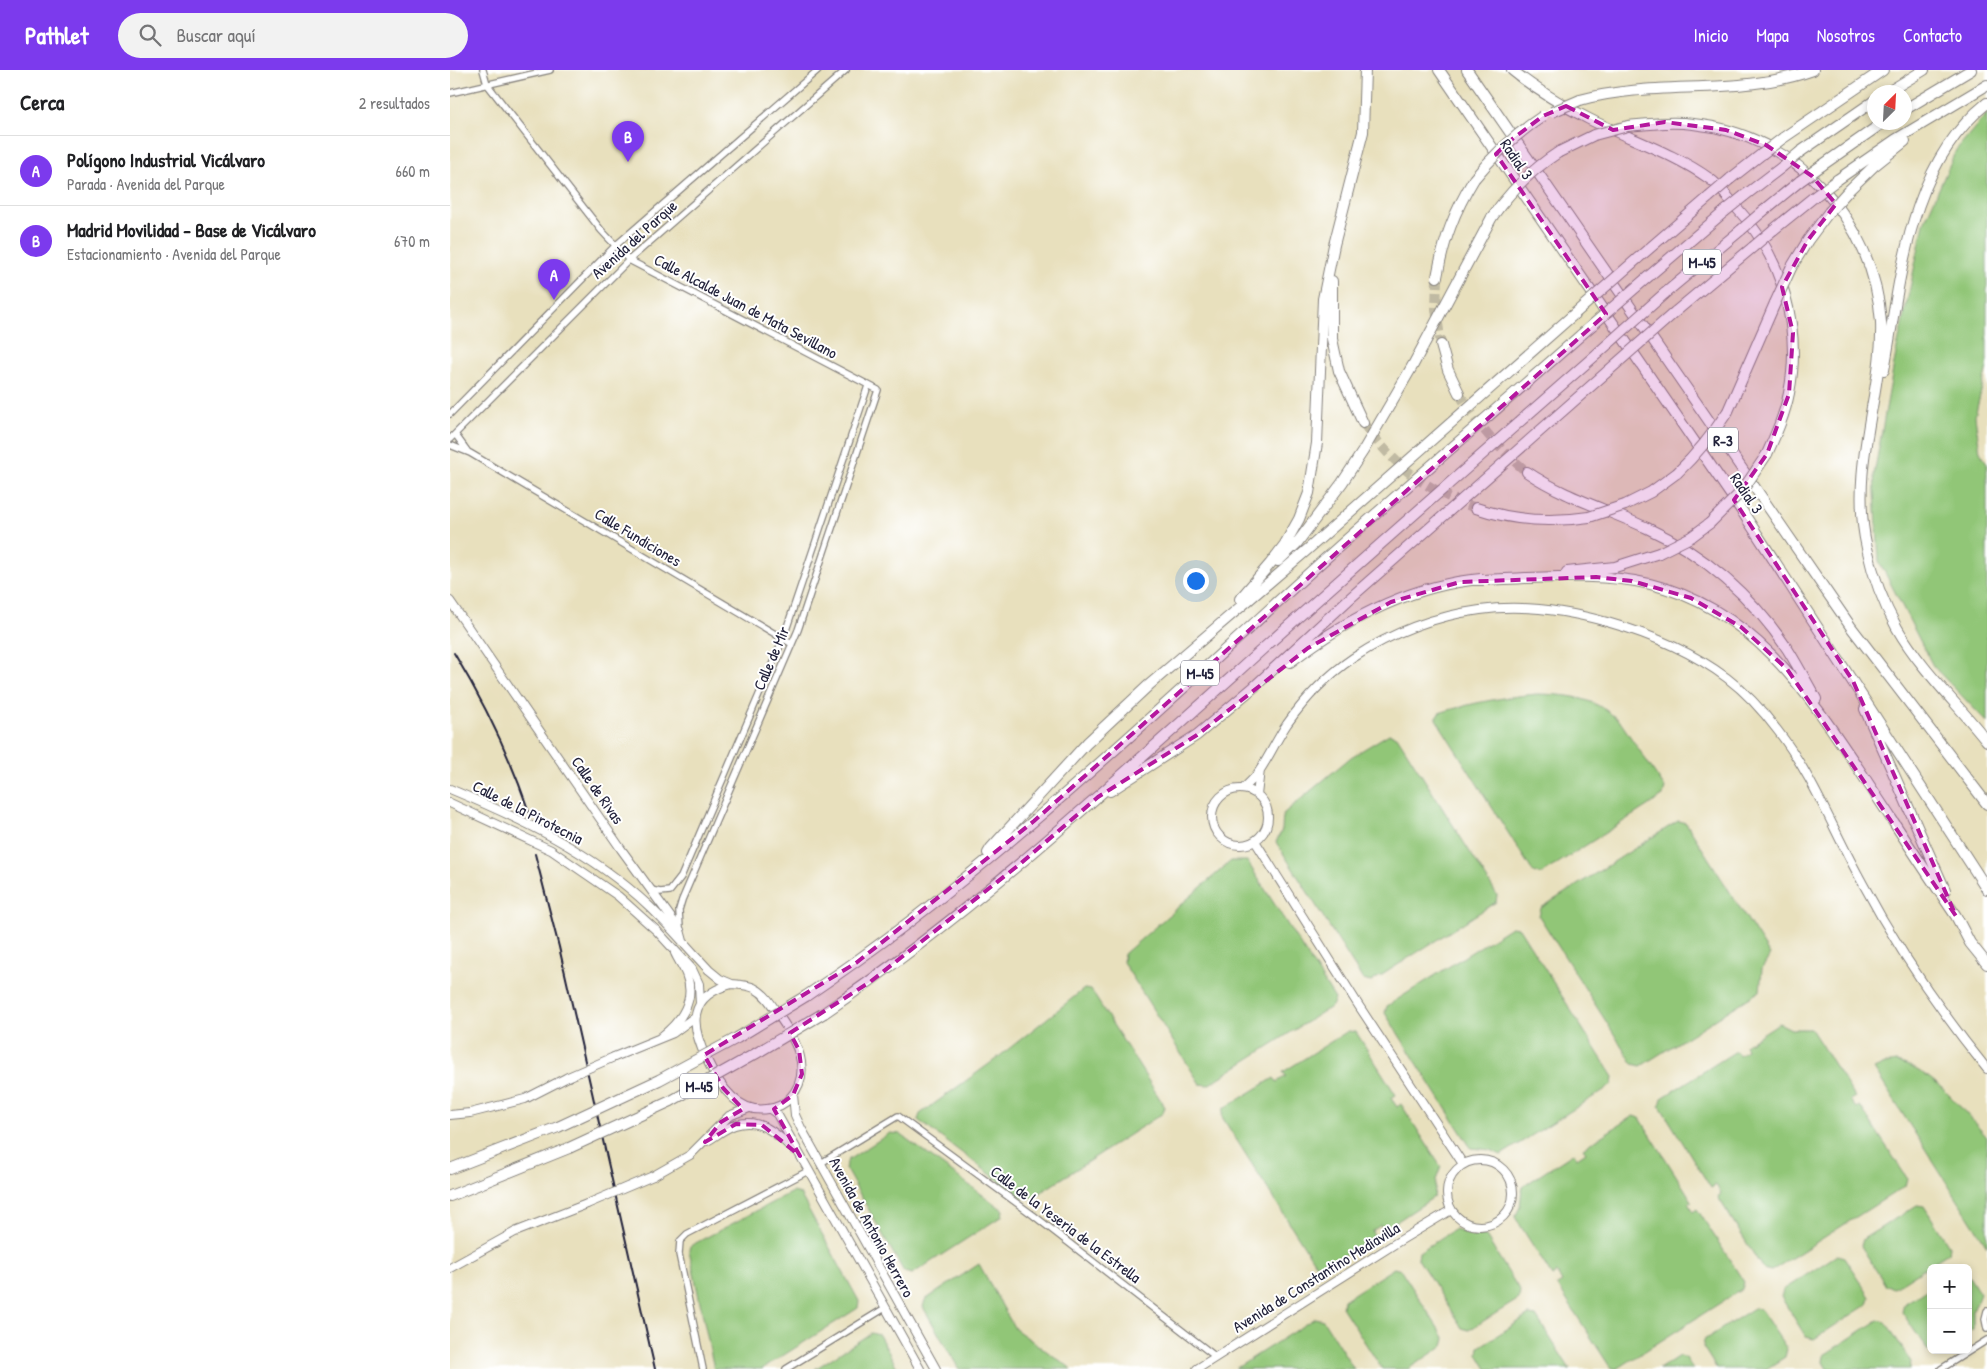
<!DOCTYPE html>
<html lang="es">
<head>
<meta charset="utf-8">
<style>
  :root { --surface:#fff; --page:#f2f2f2; --text:#202124; --muted:#757577; --line:#e0e0e0; --accent:#7c3aed }
  body { margin:0; font-family:"Patrick Hand",sans-serif; background:var(--page); color:var(--text) }
  .controls { position:absolute; right:15px; bottom:15px; display:grid; overflow:hidden; border-radius:8px; box-shadow:0 2px 8px #0003 }
  .controls button { width:45px; height:45px; display:grid; place-items:center; padding:0; border:0; border-bottom:1px solid var(--line); background:var(--surface); color:var(--text); font:25px sans-serif }
  .compass { position:absolute; left:1417px; top:15px; width:45px; height:45px; border-radius:50%; background:var(--surface); box-shadow:0 2px 8px #0003; rotate:24deg }
  .you { position:absolute; left:745px; top:510px; width:18px; height:18px; margin:-12px; border:4px solid #fff; border-radius:50%; background:#1a73e8; box-shadow:0 0 0 8px #1a73e833 }
  .badge { display:grid; place-items:center; width:32px; height:32px; border-radius:50%; background:var(--accent); color:#fff; font-size:16px; font-weight:700 }
  .pin { position:absolute; translate:-50% -41px; filter:drop-shadow(0 1px 2px #0008) }
  .pin::after { content:''; position:absolute; top:26px; width:18px; height:15px; background:inherit; clip-path:polygon(0 0,100% 0,50% 100%) }
  .list { margin:0; padding:0; list-style:none }
  h2 { display:flex; justify-content:space-between; align-items:center; height:65px; margin:0; padding:0 20px; font-size:21px }
  h2 small { font-size:16px; font-weight:400; color:var(--muted) }
  .list li { display:grid; grid-template-columns:32px 1fr auto; gap:15px; align-items:center; box-sizing:border-box; height:70px; padding:0 20px; border-top:1px solid var(--line) }
  .list b { display:block; font-size:19px; white-space:nowrap }
  .list p { margin:0; font-size:16px; white-space:nowrap; color:var(--muted) }
  .list em { font-size:16px; font-style:normal; color:var(--muted) }
  .icon { flex:none; width:28px; height:28px; fill:none; stroke:currentColor; stroke-width:2; stroke-linecap:round; stroke-linejoin:round }
  .map { position:relative; flex:none; width:1537px; height:1299px; overflow:hidden }
  header { display:flex; align-items:center; gap:30px; box-sizing:border-box; height:70px; padding:0 25px; background:var(--accent); color:#fff }
  header strong { font-size:24px }
  nav { display:flex; gap:28px; margin-inline-start:auto; font-size:18px }
  .search { width:350px; height:45px; background:var(--page); display:flex; align-items:center; gap:12px; box-sizing:border-box; padding:0 18px; border-radius:28px; color:var(--muted); font-size:19px }
  main { display:flex }
  aside { flex:1; background:var(--surface) }
  .map>svg:first-child { display:block }
  .green { fill:#91c677; stroke:#5a7459 }
  .lines { fill:none; stroke-linecap:round; stroke-linejoin:round }
  .highway-tunnel { stroke:#c0baa3; stroke-width:10; stroke-dasharray:10 5; stroke-linecap:butt }
  .street-casing { stroke:#85817c; stroke-width:8 }
  .secondary-casing { stroke:#85817c; stroke-width:10 }
  .highway-casing { stroke:#85817c; stroke-width:12 }
  .street { stroke:#fff; stroke-width:5.5 }
  .secondary { stroke:#fff; stroke-width:8 }
  .highway { stroke:#fff; stroke-width:10 }
  .rail { stroke:#22223b; stroke-width:2 }
  .secondary-bridge-casing { stroke:#85817c; stroke-width:10; stroke-linecap:butt }
  .highway-bridge-casing { stroke:#85817c; stroke-width:12; stroke-linecap:butt }
  .secondary-bridge { stroke:#fff; stroke-width:8 }
  .highway-bridge { stroke:#fff; stroke-width:10 }
  .marked { fill:#b5179e; fill-opacity:0.2; stroke:#b5179e; stroke-width:4; stroke-dasharray:10 6; stroke-linejoin:round }
  .labels { text-anchor:middle; dominant-baseline:central; stroke-width:4; stroke-linejoin:round; paint-order:stroke }
  .shield { fill:#fff; stroke:#646476; stroke-width:1 }
  .shield-label { font-size:15px; font-weight:bold; fill:#22223b }
  .street-label { font-size:16px; fill:#22223b; stroke:#fff }
</style>
</head>
<body>
<header>
<strong>Pathlet</strong>
<div class="search"><svg class="icon" aria-label="search" viewBox="0 0 24 24"><circle cx="10" cy="10" r="6"/><path d="M15 15l6 6"/></svg>Buscar aquí</div>
<nav><a>Inicio</a><a>Mapa</a><a>Nosotros</a><a>Contacto</a></nav>
</header>
<main>
<aside>
<h2>Cerca<small>2 resultados</small></h2>
<ul class="list">
<li><span class="badge">A</span><div><b>Polígono Industrial Vicálvaro</b><p>Parada · Avenida del Parque</p></div><em>660 m</em></li>
<li><span class="badge">B</span><div><b>Madrid Movilidad - Base de Vicálvaro</b><p>Estacionamiento · Avenida del Parque</p></div><em>670 m</em></li>
</ul>
</aside>
<div class="map">
<svg width="1537" height="1299" viewBox="0 0 1537 1299">
  <rect width="100%" height="100%" fill="#fff"/>
  <filter id="ink" filterUnits="userSpaceOnUse"><feTurbulence type="fractalNoise" baseFrequency=".02" numOctaves="2"/><feDisplacementMap in="SourceGraphic" scale="10" xChannelSelector="R" yChannelSelector="G"/><feConvolveMatrix kernelMatrix="1 2 1 2 8 2 1 2 1" color-interpolation-filters="sRGB"/></filter>
  <filter id="wash" filterUnits="userSpaceOnUse"><feTurbulence type="fractalNoise" baseFrequency=".0096" numOctaves="4" result="noise"/><feDisplacementMap in="SourceGraphic" scale="20" xChannelSelector="R" yChannelSelector="G"/><feGaussianBlur stdDeviation="1.12" result="paint"/><feColorMatrix in="noise" values="0 0 0 0 0 0 0 0 0 0 0 0 0 0 0 0 0 1.4 0 .05"/><feComposite in="paint" operator="in"/></filter>
  <g filter="url(#wash)">
    <rect width="100%" height="100%" fill="#e8e0bd"/>
    <path class="green" d="M1537,43v254l-12,49 5,36 7,11v259l-54,-56 -54,-105 -5,-86 22,-122 28,-130 32,-73z
      M1087,624c35,1 58,3 84,29l44,65 -2,8 -122,78 -8,-2 -97,-153 3,-6c32,-10 64,-16 98,-19z
      M939,664l8,2 100,159 -1,7 -125,80 -8,-2 -87,-138 6,-12 1,-16 68,-57z
      M1228,751l8,2 84,132 -8,14 -2,22 -119,75 -8,-2 -94,-148 2,-8z
      M781,791h16l88,138 -3,7 -124,79 -8,-1 -77,-122 1,-8z
      M1061,857l8,1 94,149 -1,8 -111,70 -10,-5 -20,-2 -86,-135 2,-7z
      M634,919l7,1 74,117 -2,6 -131,85h-10l-104,-78 2,-6 76,-55z
      M1329,953l12,6h20l44,68 -5,3 6,8 4,-2 47,72 -2,8 -134,85 -8,-2 -45,-72 3,-4 -5,-8 -5,3 -51,-82 2,-8 74,-47 3,4 8,-5 -2,-5z
      M898,961l8,1 40,63 -5,3 6,9 4,-3 40,63 -5,13 -2,17 -50,33 -3,-5 -9,6 2,5 -50,32 -8,-3 -94,-148 1,-8 51,-31 3,4 9,-6 -3,-4z
      M1446,992c38,8 66,48 91,75v109l-113,-177 11,-5z
      M1183,1046l7,2 52,83 -4,2 5,9 4,-3 47,73 -2,7 -125,80 -7,-2 -53,-82 5,-3 -5,-9 -5,3 -37,-59 5,-10 2,-20 52,-34 3,5 9,-6 -3,-4z
      M440,1063l10,1 103,76 -1,6 -90,58 -8,-2 -59,-104 3,-8z
      M342,1122l8,2 59,107 -1,7 -96,61h-48l-25,-119 1,-4z
      M1467,1135l7,1 25,40 -1,7 -54,35 -8,-2 -25,-40 2,-7z
      M1005,1159l17,7 13,-1 35,56 -1,8 -50,31 -7,-2 -44,-69 1,-7z
      M1387,1185l7,2 26,40 -2,7 -54,35 -8,-2 -25,-40 2,-7z
      M529,1194l36,65 57,40h-113l-36,-62 2,-7z
      M944,1198l7,2 44,69 -2,7 -35,23h-26l-40,-62 2,-7z
      M1518,1205l12,19 -7,17v18l-5,3z
      M1481,1217v63h9l-5,3 -7,-2 -26,-39 2,-8z
      M1304,1238l7,2 26,39 -2,8 -19,12h-49l-14,-22 1,-7z
      M1079,1245l7,1 34,53h-83l-9,-15 1,-7z
      M865,1248l8,2 31,49h-119z
      M1428,1250l8,2 25,40 -1,7h-83l-4,-7 1,-7z
      M421,1263l8,2 19,34h-83z
      M1229,1286l7,2 7,11h-34z"/>
  </g>
  <g filter="url(#ink)">
    <g class="lines">
      <path class="highway-tunnel" d="M987,207l-1,32 5,36
        M1009,323c19,33 39,55 68,79
        M913,353c33,44 61,66 113,85"/>
      <g class="street-casing">
        <path id="street" d="M33,0l4,14 114,146 28,30 249,130 -80,240 -116,270 -3,10 1,19
          M0,23l100,-23
          M0,344l165,-168 203,-176
          M5,364l13,18
          M0,369l179,-179 217,-190
          M0,375l20,8 322,191
          M201,820l9,2 10,-1 11,-14 102,-238 85,-253
          M371,1093l77,-47 135,99 183,142
          M1537,1241l-2,8 2,10
          M253,1299l-24,-115 1,-13 7,-7 121,-63
          M336,1299l99,-61
          M1491,1299l46,-29"/>
      </g>
      <g class="secondary-casing">
        <path id="secondary" d="M0,531l171,248 59,81 3,11
          M0,719c72,30 142,63 199,117 21,20 40,43 60,64l11,9 12,5
          M793,719c6,-6 13,-12 17,-19 10,-15 17,-31 27,-46 17,-24 41,-49 66,-66 38,-25 82,-42 127,-48 76,-11 186,22 247,68 20,15 36,33 51,53 35,45 56,101 84,151 35,66 78,129 125,187
          M762 747a28 28 0 1 1 56 0a28 28 0 1 1-56 0Z
          M807,725l3,-25
          M0,733l101,47 67,46 39,35 35,38 7,15 1,20
          M805,771l104,165 104,158
          M282,914c8,1 15,1 22,4 12,6 18,17 25,28 17,24 35,56 11,82 -6,7 -14,10 -23,11 -30,5 -49,-26 -60,-49 -17,-35 -20,-64 25,-76z
          M211,967c19,-15 36,-37 25,-63 -3,-8 -8,-14 -11,-21
          M164,987l59,-24 23,-17
          M343,1025l2,20 6,13 135,241
          M320,1039l7,5 143,255
          M0,1045l20,-2 55,-14 43,-22
          M257,1071c9,-5 18,-13 28,-16 25,-8 42,9 59,25
          M997 1123a33 33 0 1 1 66 0a33 33 0 1 1-66 0Z
          M203,1106l37,-21 39,-39 20,-8
          M0,1198l65,-36 72,-28
          M747,1299l199,-126 55,-33"/>
      </g>
      <g class="highway-casing">
        <path id="highway" d="M989,0l303,441 245,378
          M1017,0l384,557 136,177
          M1062,0c23,19 50,35 77,49 40,20 85,34 121,60 10,7 18,19 26,28 46,49 66,121 53,186 -4,21 -13,41 -22,61
          M1438,22l36,-22
          M1130,30c76,-21 158,-3 233,-30
          M1454,40l67,-40
          M1178,56c22,-2 43,-5 65,-2 103,10 181,97 188,198 1,25 -3,50 -7,74 -9,50 -19,101 -7,152 6,28 16,55 30,80 24,42 61,76 90,113
          M1333,68l100,-68
          M1109,82l35,-17
          M1350,82l74,-51
          M1371,96l63,-44
          M1280,109l32,-25
          M1387,110l58,-40 92,-55
          M1398,121l27,-26 30,-24
          M1294,126l38,-29
          M1312,142l38,-31
          M1323,160l41,-33
          M1187,189l72,-62
          M1341,198l17,-28 21,-28
          M1199,206l75,-64
          M987,207c7,-38 17,-65 37,-98
          M882,211v58l7,32 24,52
          M1214,224l77,-64
          M1225,242l78,-65
          M991,275l7,25 11,23
          M1434,300c17,-92 24,-204 103,-267
          M1278,341l47,-108
          M1077,402c37,25 79,37 120,56 57,26 106,69 141,122 10,16 19,33 28,49
          M1175,435l26,-13 26,-19
          M1026,438c38,13 74,15 113,9
          M1241,467l19,-14
          M828,491l19,-18 45,-60 21,-32 50,-86 79,-148
          M1117,502l48,-5 44,-14
          M1026,510c56,-1 119,-9 174,4 107,26 161,114 218,199 29,44 58,89 88,133l14,27 17,21
          M790,529l30,-35 15,-20 14,-25 10,-26 8,-50 6,-144 11,-54 29,-113 2,-62
          M840,592c55,-42 121,-77 191,-83
          M1415,639l80,181
          M660,721l87,-56 57,-48 94,-87 260,-229
          M538,783l3,-5 96,-105 62,-58 158,-135 265,-234
          M356,926c185,-124 345,-280 510,-429 88,-79 178,-155 266,-233
          M374,943c147,-99 278,-220 410,-338 120,-109 242,-215 364,-322
          M0,1099l108,-42
          M0,1126l119,-48"/>
      </g>
      <use href="#street" class="street"/>
      <use href="#secondary" class="secondary"/>
      <use href="#highway" class="highway"/>
      <path class="rail" d="M4,583c31,51 56,103 75,159
        M85,784l24,93 96,422"/>
      <g class="secondary-bridge-casing">
        <path id="secondary-bridge" d="M118,1007l46,-20
          M137,1134l66,-28"/>
      </g>
      <g class="highway-bridge-casing">
        <path id="highway-bridge" d="M1102,42l28,-12
          M1144,65l34,-9
          M1312,84l21,-16
          M1332,97l18,-15
          M1024,109c20,-25 42,-45 69,-63
          M1350,111l21,-15
          M1259,127l21,-18
          M1364,127l23,-17
          M1274,142l20,-16
          M1379,142l19,-21
          M1042,147c19,-27 39,-47 67,-65
          M1291,160l21,-18
          M1303,177l20,-17
          M1325,233l16,-35
          M1122,246l65,-57
          M1132,264l67,-58
          M1148,283l66,-59
          M1158,301l67,-59
          M1227,403c20,-19 36,-39 51,-62
          M1139,447l36,-12
          M1260,453l32,-32 25,-37
          M1209,483l32,-16
          M108,1057l101,-47 78,-42 69,-42
          M119,1078l102,-47 84,-47 69,-41"/>
      </g>
      <use href="#secondary-bridge" class="secondary-bridge"/>
      <use href="#highway-bridge" class="highway-bridge"/>
    </g>
  </g>
  <path class="marked" d="M1116,36l47,24 52,-8 61,8 40,15 46,31 24,28 -28,36 -26,47 11,46 -4,61 -22,60 -33,46 119,181 103,235 -169,-247 -46,-42 -50,-29 -59,-17 -36,-4 -136,5 -69,20 -83,46 -111,87 -99,62 -78,67 -150,118 -80,51 9,17 3,24 -9,21 -19,14 26,47 -38,-31 -26,-1 -31,18 16,-20 22,-13 -20,-21 -19,-33 152,-92 178,-142 572,-507 -110,-160 11,-11 36,-27z"/>
  <g class="labels">
    <g class="shield">
      <rect x="1233" y="179.5" width="38" height="25" rx="4"/>
      <rect x="1258" y="357.5" width="30" height="25" rx="4"/>
      <rect x="731" y="590.5" width="38" height="25" rx="4"/>
      <rect x="230" y="1003.5" width="38" height="25" rx="4"/>
    </g>
    <g class="shield-label">
      <text x="1252" y="192">M-45</text>
      <text x="1273" y="370">R-3</text>
      <text x="750" y="603">M-45</text>
      <text x="249" y="1016">M-45</text>
    </g>
    <g class="street-label">
      <text transform="translate(1067 89) rotate(56)">Radial 3</text>
      <text transform="translate(184 169) rotate(-42)">Avenida del Parque</text>
      <text transform="translate(296 236) rotate(28)">Calle Alcalde Juan de Mata Sevillano</text>
      <text transform="translate(1297 423) rotate(56)">Radial 3</text>
      <text transform="translate(188 467) rotate(31)">Calle Fundiciones</text>
      <text transform="translate(321 588) rotate(-67)">Calle de Mir</text>
      <text transform="translate(148 720) rotate(55)">Calle de Rivas</text>
      <text transform="translate(78 742) rotate(27)">Calle de la Pirotecnia</text>
      <text transform="translate(616 1154) rotate(37)">Calle de la Yeseria de la Estrella</text>
      <text transform="translate(422 1157) rotate(61)">Avenida de Antonio Herrero</text>
      <text transform="translate(866 1207) rotate(-32)">Avenida de Constantino Mediavilla</text>
    </g>
  </g>
</svg>
<div class="controls">
<button>+</button>
<button>−</button>
</div>
<svg class="compass" viewBox="-18 -18 36 36"><path d="M0-13l5 13h-10z" fill="#e53935"/><path d="M0 13l5-13h-10z" fill="#757577"/></svg>
<div class="you"></div>
<div class="pin badge" style="left:104px;top:230px">A</div>
<div class="pin badge" style="left:178px;top:92px">B</div>
</div>
</main>
</body>
</html>
